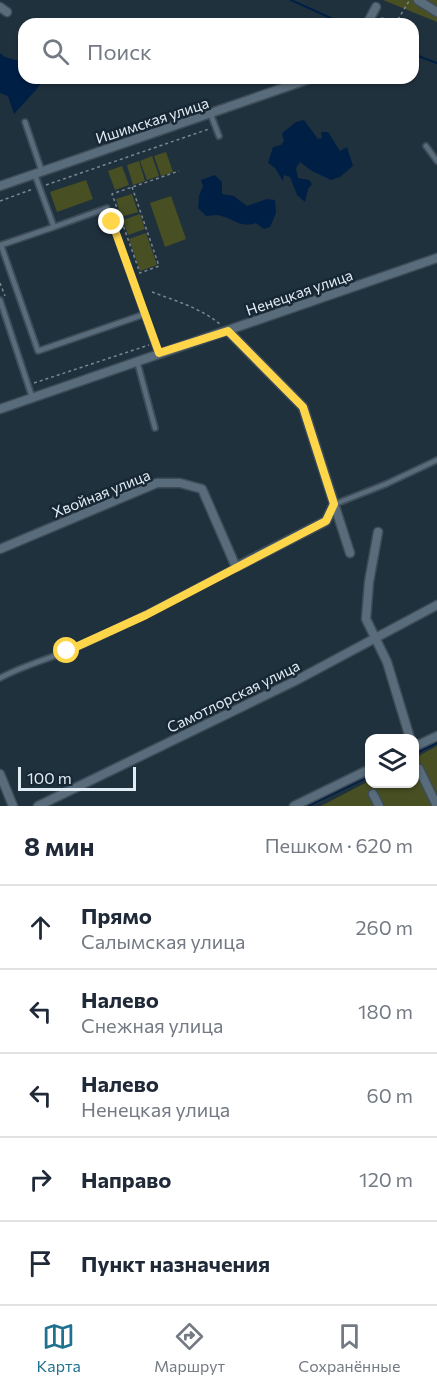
<!DOCTYPE html>
<html lang="ru">
<head>
<meta charset="utf-8">
<style>
  :root { --surface:#fff; --page:#f2f2f3; --text:#1f2937; --muted:#747a83; --line:#e0e1e3; --accent:#1f7190 }
  body { margin:0; font-family:Commissioner,sans-serif; background:var(--page); color:var(--text) }
  .controls { position:absolute; right:18px; bottom:18px; display:grid; overflow:hidden; border-radius:12px; box-shadow:0 2px 4px #0004 }
  .controls button { width:54px; height:54px; display:grid; place-items:center; padding:0; border:0; border-bottom:2px solid var(--line); background:var(--surface); color:var(--text); font:30px sans-serif }
  .scale { position:absolute; left:18px; bottom:15px; width:118px; box-sizing:border-box; padding-left:6px; border:3px solid #e1ecf4; border-top:0; font-size:16px; line-height:21px; white-space:nowrap; color:#e1ecf4; -webkit-text-stroke:4px #172734; paint-order:stroke }
  .stop { position:absolute; width:18px; height:18px; margin:-14px; border:4px solid #ffd54a; border-radius:50%; background:#fff }
  .stop.end { background:#ffd54a; border-color:#fff; box-shadow:0 2px 6px #0008 }
  .list { margin:0; padding:0; list-style:none }
  h2 { display:flex; justify-content:space-between; align-items:center; height:78px; margin:0; padding:0 24px; font-size:26px }
  h2 small { font-size:20px; font-weight:400; color:var(--muted) }
  .list li { display:grid; grid-template-columns:39px 1fr auto; gap:18px; align-items:center; box-sizing:border-box; height:84px; padding:0 24px; border-top:2px solid var(--line) }
  .list b { display:block; font-size:22px; white-space:nowrap }
  .list p { margin:0; font-size:20px; white-space:nowrap; color:var(--muted) }
  .list em { font-size:20px; font-style:normal; color:var(--muted) }
  .icon { flex:none; width:33px; height:33px; fill:none; stroke:currentColor; stroke-width:2; stroke-linecap:round; stroke-linejoin:round }
  .map { position:relative; flex:none; width:437px; height:806px; overflow:hidden }
  .search { position:absolute; background:var(--surface); box-shadow:0 2px 4px #0004; left:18px; right:18px; top:18px; height:66px; display:flex; align-items:center; gap:15px; box-sizing:border-box; padding:0 21px; border-radius:18px; color:var(--muted); font-size:22px }
  .sheet { height:498px; background:var(--surface) }
  nav { display:flex; justify-content:space-around; align-items:center; box-sizing:border-box; height:84px; border-top:2px solid var(--line); background:var(--surface); font-size:16px; color:var(--muted) }
  nav a { display:grid; justify-items:center; gap:3px }
  nav .on { color:var(--accent) }
  .map>svg:first-child { display:block }
  .green { fill:#484f22 }
  .water { fill:#001f45 }
  .lines { fill:none; stroke-linecap:round; stroke-linejoin:round }
  .stream { stroke:#001f45; stroke-width:2 }
  .service-casing { stroke:#3d4c57; stroke-width:8 }
  .minor-casing { stroke:#3d4c57; stroke-width:11 }
  .path { stroke:#798792; stroke-width:1.5; stroke-dasharray:3 3; stroke-linecap:butt }
  .service { stroke:#596c7b; stroke-width:4.5 }
  .minor { stroke:#596c7b; stroke-width:8 }
  .route { stroke:#ffd54a; stroke-width:8 }
  .labels { text-anchor:middle; dominant-baseline:central; stroke-width:5; stroke-linejoin:round; paint-order:stroke }
  .street-label { font-size:15px; fill:#e1ecf4; stroke:#172734 }
</style>
</head>
<body>
<div class="map">
<svg width="437" height="806" viewBox="0 0 437 806">
  <rect width="100%" height="100%" fill="#20313e"/>
  <path class="green" d="M383,0h54v22z
    M166,152l7,20 -12,4 -7,-20z
    M152,156l7,20 -12,4 -7,-19z
    M139,161l6,20 -12,4 -6,-20z
    M122,166l7,19 -14,5 -7,-19z
    M86,180l7,19 -36,13 -7,-20z
    M132,194l6,18 -17,5 -5,-18z
    M171,196l15,43 -21,8 -15,-44z
    M140,214l5,15 -17,6 -5,-15z
    M146,233l11,32 -17,6 -11,-32z
    M437,746v60h-116l48,-25 1,3h44l1,-26z"/>
  <path class="water" d="M0,53l5,4 14,4 3,7 2,-1v11h17l1,3 -6,9 -22,24 -6,-18 -8,-3z
    M304,120l14,19 4,-1 -1,-6h7l12,19 7,-4 6,19 -13,11 -9,3 -19,-9 -12,-9 -4,6 2,10 11,2 3,4 -4,5 -3,13 -8,-7 -7,-18 -6,-2 -1,6 -8,-13 -7,-5 5,-16 8,-2 3,-4 -2,-8 14,-11z
    M215,175l7,7v12l12,2 13,10 20,-7 8,1 1,13 -6,14 -6,2 -8,-6c-16,6 -24,-6 -39,-8 -4,0 -7,1 -11,1l-8,-8 1,-12 4,-10 -2,-6z"/>
  <g class="lines">
    <path class="stream" d="M291,0l53,24
      M413,54l24,9
      M414,754l23,-11
      M308,806l62,-30"/>
    <g class="service-casing">
      <path id="service" d="M211,115l8,21
        M25,122l17,50
        M426,146l11,15
        M35,175l19,52 53,-19 51,145
        M54,227l-53,18 37,106 107,-37
        M0,300l32,97
        M137,361l18,67
        M335,504l51,-20 51,-24
        M0,678c22,-12 45,-18 68,-27 58,-25 113,-55 168,-84"/>
    </g>
    <g class="minor-casing">
      <path id="minor" d="M418,0l19,12
        M0,7l7,5
        M367,24l9,-17
        M0,186l312,-108
        M228,331l75,76 47,146
        M0,409l437,-151
        M378,532l-9,50 -3,37 21,43 23,76
        M0,549l157,-66h23l22,6 34,78 90,-46 8,-17
        M414,747l23,-11
        M419,769l18,37
        M0,774l13,32
        M373,794l6,12
        M38,806l259,-126 140,-75
        M294,806l76,-37"/>
    </g>
    <path class="path" d="M381,18l16,3 12,-20
      M46,185l163,-56
      M132,187l27,79 -19,7 -28,-79 67,-23
      M0,201l33,-12
      M0,283l5,13
      M152,292c24,9 49,16 69,33
      M34,383l115,-38"/>
    <use href="#service" class="service"/>
    <use href="#minor" class="minor"/>
  </g>
  <g class="lines">
    <path class="route" d="M67,651l79,-36 180,-94 8,-17 -31,-97 -75,-76 -69,22 -47,-131"/>
  </g>
  <g class="labels">
    <g class="street-label">
      <text transform="translate(152 120) rotate(-18)">Ишимская улица</text>
      <text transform="translate(299 292) rotate(-19)">Ненецкая улица</text>
      <text transform="translate(101 493) rotate(-22)">Хвойная улица</text>
      <text transform="translate(233 696) rotate(-26)">Самотлорская улица</text>
    </g>
  </g>
</svg>
<div class="controls">
<button><svg class="icon" aria-label="layers" viewBox="0 0 24 24"><path d="M12 4l9 5-9 5-9-5zM3 14l9 5 9-5"/></svg></button>
</div>
<div class="scale">100 m</div>
<div class="stop" style="left:67px;top:651px"></div>
<div class="stop end" style="left:112px;top:222px"></div>
<div class="search"><svg class="icon" aria-label="search" viewBox="0 0 24 24"><circle cx="10" cy="10" r="6"/><path d="M15 15l6 6"/></svg>Поиск</div>
</div>
<section class="sheet">
<h2>8 мин<small>Пешком · 620 m</small></h2>
<ul class="list">
<li><svg class="icon" aria-label="ahead" viewBox="0 0 24 24"><path d="M12 20V5M6 11l6-6 6 6"/></svg><div><b>Прямо</b><p>Салымская улица</p></div><em>260 m</em></li>
<li><svg class="icon" aria-label="left" viewBox="0 0 24 24"><path d="M17 20v-9H6M10 6l-5 5 5 5"/></svg><div><b>Налево</b><p>Снежная улица</p></div><em>180 m</em></li>
<li><svg class="icon" aria-label="left" viewBox="0 0 24 24"><path d="M17 20v-9H6M10 6l-5 5 5 5"/></svg><div><b>Налево</b><p>Ненецкая улица</p></div><em>60 m</em></li>
<li><svg class="icon" aria-label="right" viewBox="0 0 24 24"><path d="M7 20v-9h11M14 6l5 5-5 5"/></svg><div><b>Направо</b></div><em>120 m</em></li>
<li><svg class="icon" aria-label="arrive" viewBox="0 0 24 24"><path d="M6 21V4h12l-3 4 3 4H6"/></svg><div><b>Пункт назначения</b></div></li>
</ul>
</section>
<nav>
<a class="on"><svg class="icon" aria-label="map" viewBox="0 0 24 24"><path d="M3 6l6-2 6 2 6-2v14l-6 2-6-2-6 2zM9 4v14M15 6v14"/></svg>Карта</a>
<a><svg class="icon" aria-label="directions" viewBox="0 0 24 24"><path d="M12 3l9 9-9 9-9-9zM9 14v-3h6M13 9l2 2-2 2"/></svg>Маршрут</a>
<a><svg class="icon" aria-label="saved" viewBox="0 0 24 24"><path d="M7 4h10v16l-5-4-5 4z"/></svg>Сохранённые</a>
</nav>
</body>
</html>
